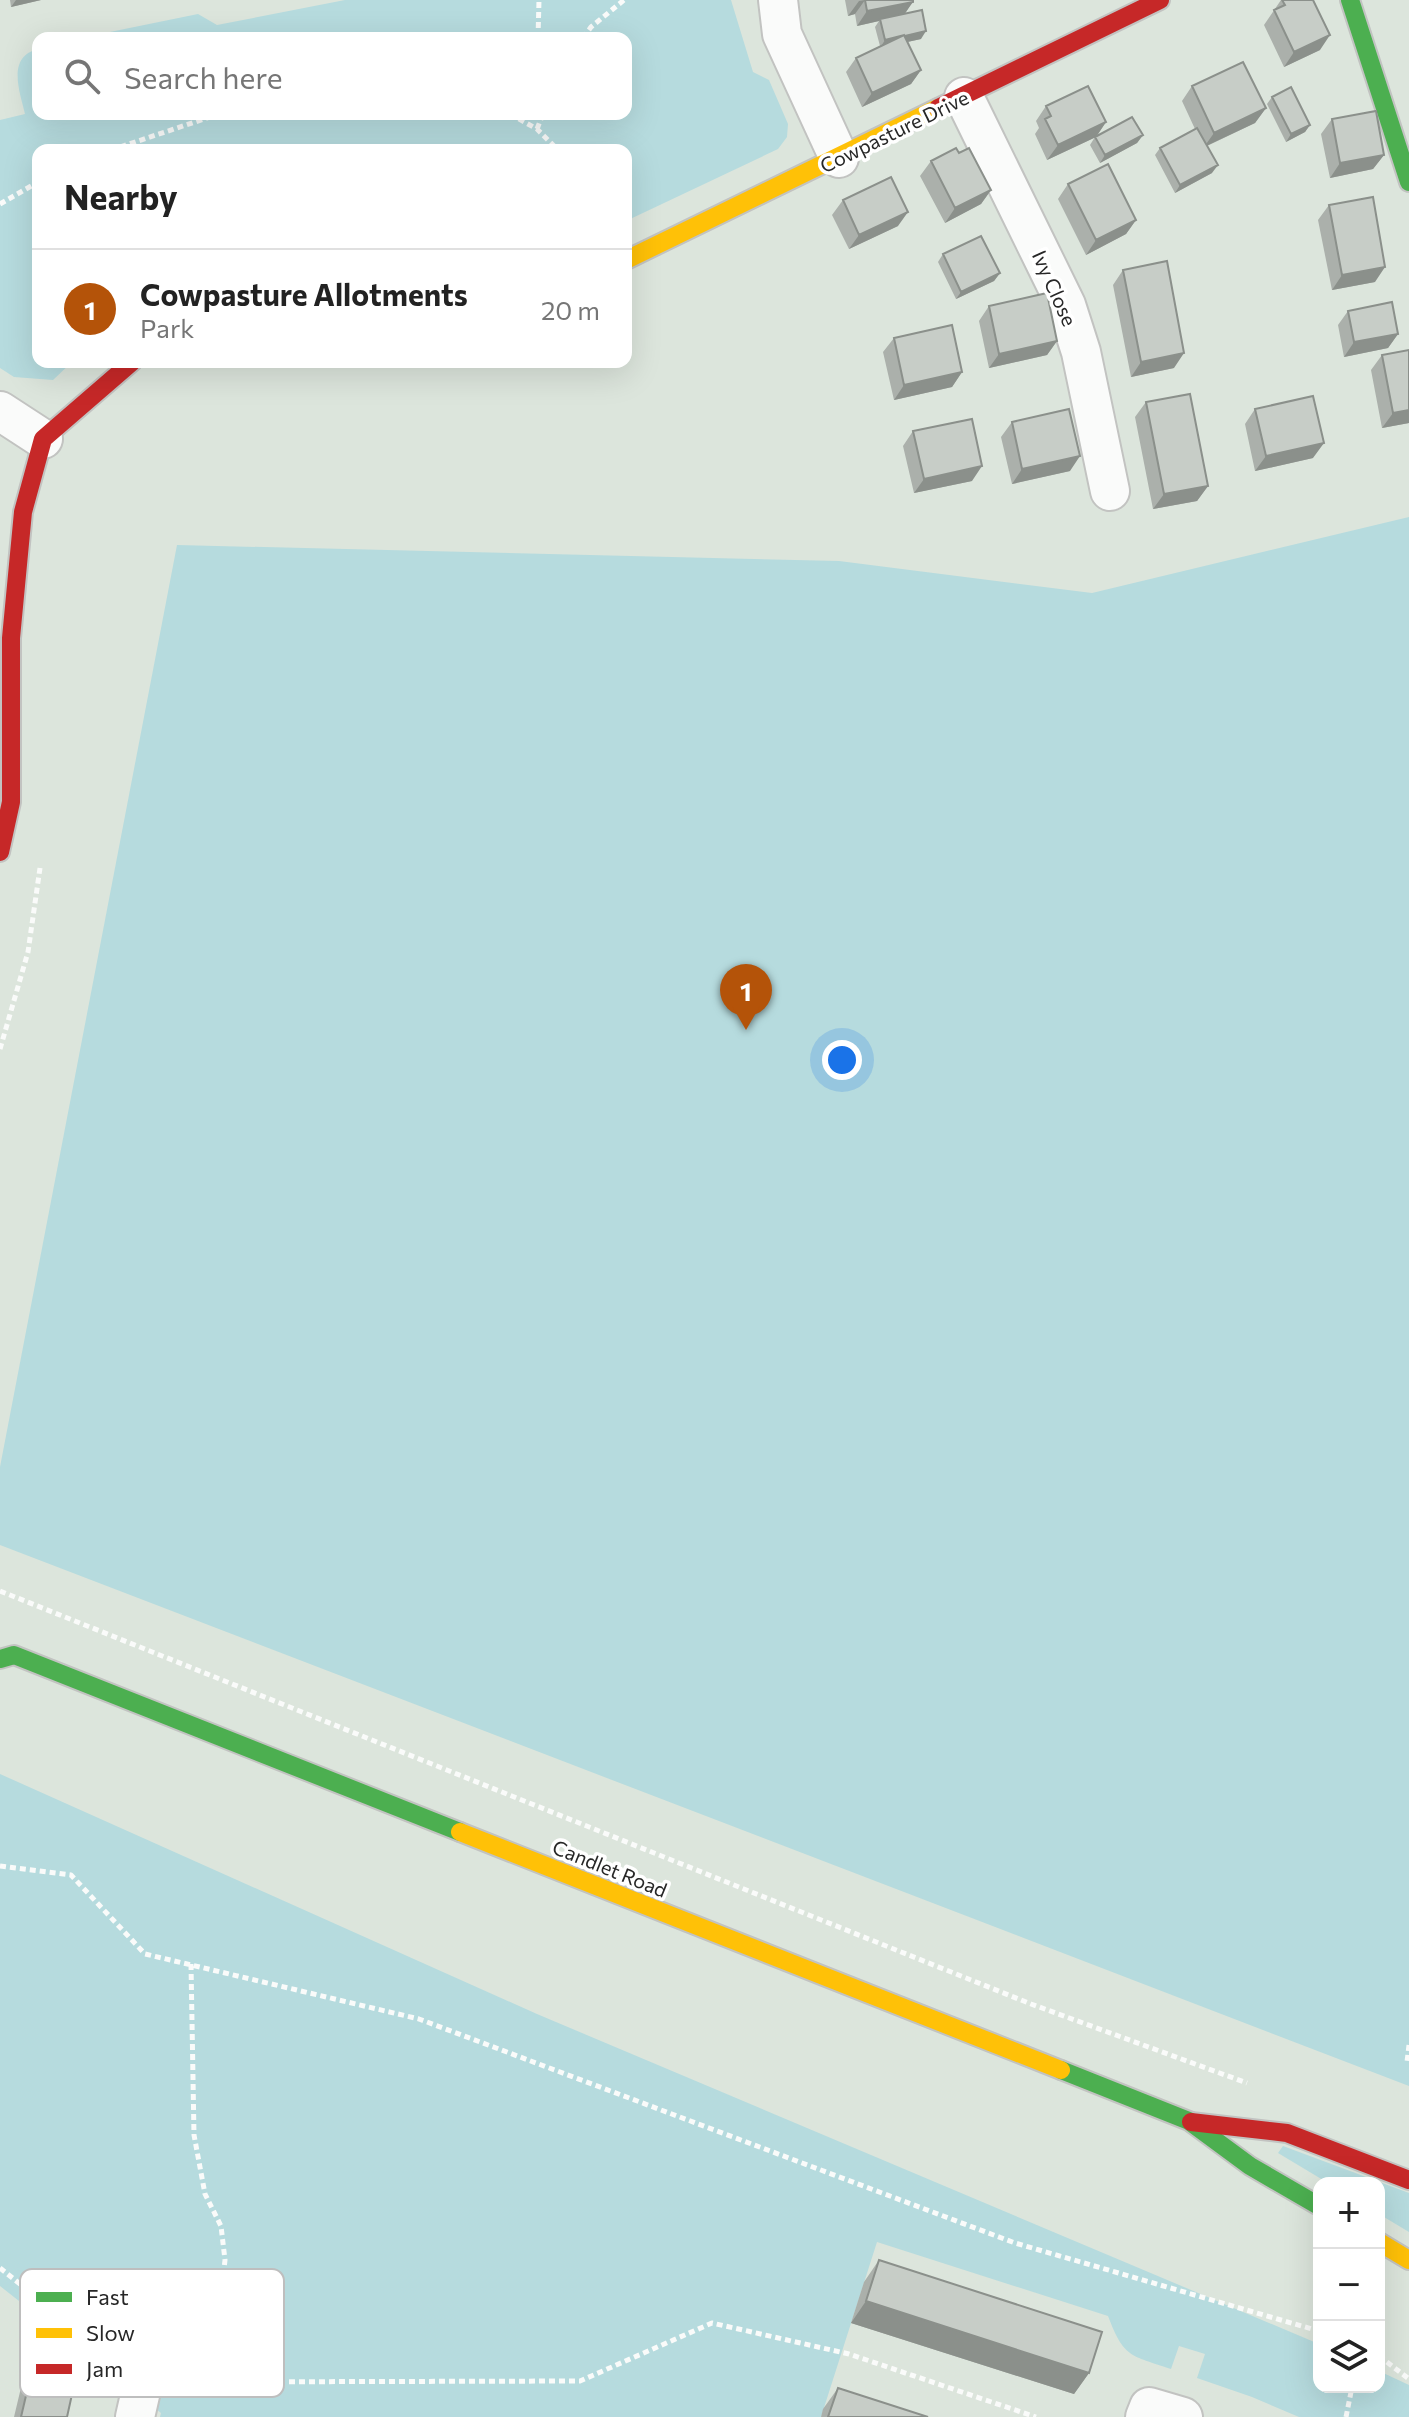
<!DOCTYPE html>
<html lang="en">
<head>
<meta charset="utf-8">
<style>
  :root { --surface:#fff; --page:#f6f6f6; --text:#222; --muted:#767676; --line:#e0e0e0; --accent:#b45309 }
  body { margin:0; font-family:Commissioner,sans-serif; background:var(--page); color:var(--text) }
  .controls { position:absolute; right:24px; bottom:24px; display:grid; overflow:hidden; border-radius:16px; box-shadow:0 8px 32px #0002 }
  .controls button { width:72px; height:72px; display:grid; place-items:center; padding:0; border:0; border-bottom:2px solid var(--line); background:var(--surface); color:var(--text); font:40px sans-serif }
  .you { position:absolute; left:842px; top:1060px; width:28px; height:28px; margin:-20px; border:6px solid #fff; border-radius:50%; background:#1a73e8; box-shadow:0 0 0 12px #1a73e833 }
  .badge { display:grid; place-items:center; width:52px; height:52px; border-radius:50%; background:var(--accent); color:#fff; font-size:26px; font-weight:700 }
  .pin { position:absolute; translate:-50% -66px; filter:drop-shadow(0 2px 4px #0008) }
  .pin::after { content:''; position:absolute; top:42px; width:28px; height:24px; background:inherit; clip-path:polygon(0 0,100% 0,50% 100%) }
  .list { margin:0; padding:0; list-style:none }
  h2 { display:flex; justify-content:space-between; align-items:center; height:104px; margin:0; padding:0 32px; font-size:34px }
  h2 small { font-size:26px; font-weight:400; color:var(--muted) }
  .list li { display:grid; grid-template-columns:52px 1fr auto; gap:24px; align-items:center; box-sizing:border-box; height:120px; padding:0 32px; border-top:2px solid var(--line) }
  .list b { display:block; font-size:30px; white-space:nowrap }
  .list p { margin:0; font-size:26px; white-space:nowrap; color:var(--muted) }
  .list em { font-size:26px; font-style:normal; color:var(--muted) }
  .icon { flex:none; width:44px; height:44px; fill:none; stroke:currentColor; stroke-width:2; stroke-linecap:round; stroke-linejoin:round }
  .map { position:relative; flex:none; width:1409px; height:2417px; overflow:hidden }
  .search { position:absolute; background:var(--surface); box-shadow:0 8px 32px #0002; left:32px; top:32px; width:600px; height:88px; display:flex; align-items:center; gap:20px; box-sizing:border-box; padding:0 28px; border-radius:16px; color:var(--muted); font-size:30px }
  .panel { position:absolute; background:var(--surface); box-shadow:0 8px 32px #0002; left:32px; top:144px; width:600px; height:224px; border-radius:16px }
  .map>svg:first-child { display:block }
  .green { fill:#b6dbde }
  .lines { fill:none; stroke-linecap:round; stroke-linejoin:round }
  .street-casing { stroke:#c2c3c1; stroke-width:42 }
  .fast-casing { stroke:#c2c3c1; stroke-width:22 }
  .slow-casing { stroke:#c2c3c1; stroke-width:22 }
  .jam-casing { stroke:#c2c3c1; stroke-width:22 }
  .path { stroke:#fafbfa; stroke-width:5; stroke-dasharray:6 4; stroke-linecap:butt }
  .street { stroke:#fafbfa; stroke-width:38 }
  .fast { stroke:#4caf50; stroke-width:18 }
  .slow { stroke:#ffc107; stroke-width:18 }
  .jam { stroke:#c62828; stroke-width:18 }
  .wall { fill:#abb0ab }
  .shaded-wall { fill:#8b908b }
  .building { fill:#c7cdc7; stroke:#8b908b; stroke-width:2 }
  .labels { text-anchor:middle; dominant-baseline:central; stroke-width:7; stroke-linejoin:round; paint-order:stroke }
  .street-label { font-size:20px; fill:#272727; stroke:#fff }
  .key { fill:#fff; stroke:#bebebe; stroke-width:2 }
  .key-label { font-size:22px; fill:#272727 }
</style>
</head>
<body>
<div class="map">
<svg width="1409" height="2417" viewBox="0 0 1409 2417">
  <rect width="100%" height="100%" fill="#dce5dc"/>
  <path class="green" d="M345,0h386l22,72 16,8 19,44 -1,13 -9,12 -152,72v-71h-588v212h34l-19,18 -39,-3 -14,-9v-248l25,-6c-5,-22 -19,-57 13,-65v65h588v-76h-524l3,-5 93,-19 19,11z
    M1409,517v1569l-1409,-541v-78l177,-922 662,16 253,32z
    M0,1774l537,240 782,330v43h60v-16l30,14v32h-110l-47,-20 -55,-19 8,-24 -26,-8 -8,23c-41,-14 -47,-11 -63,-53l-231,-74 -56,175h-661l1,-4 -161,-127z
    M1283,2146l126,47v39l-30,-18v-31h-51l-50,-30z"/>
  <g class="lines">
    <g class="street-casing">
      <path id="street" d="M778,0l4,34 57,124
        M964,97l102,208 15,47 29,139
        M0,411l43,28
        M135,2417l8,-35
        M1145,2417l4,-10 34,10"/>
    </g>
    <g class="fast-casing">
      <path id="fast" d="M1350,0l59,182
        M0,1659l14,-4 446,177
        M1061,2070l128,51 61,45 69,40"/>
    </g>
    <g class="slow-casing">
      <path id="slow" d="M626,260l312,-152
        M460,1832l601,238
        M1379,2242l30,18"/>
    </g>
    <g class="jam-casing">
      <path id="jam" d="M938,108l222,-108
        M0,852l11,-50v-164l12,-126 20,-73 89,-77
        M1191,2122l96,11 122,47"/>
    </g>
    <path class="path" d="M538,38l1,-38
      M583,38l8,-11 33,-27
      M510,114l27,15 21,21
      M537,129l6,-15
      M111,150l108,-36
      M0,204l38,-22
      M0,1049l28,-97 12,-84
      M0,1591l1031,413 216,79
      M0,1866l71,9 74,79 274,65 596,224 304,88
      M191,1964l3,171 11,59 16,32 4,34 -7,64 -26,58
      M1409,2045l-2,17 2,1
      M0,2268l113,90
      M1379,2356l30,23
      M179,2382l401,-1 132,-58 137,31 187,63
      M1346,2417l6,-30"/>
    <use href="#street" class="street"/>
    <use href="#fast" class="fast"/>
    <use href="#slow" class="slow"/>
    <use href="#jam" class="jam"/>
  </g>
  <path class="wall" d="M10,0h31l-30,7z
    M845,0h68l-8,14 16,25 -14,3 14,28 -10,14 -49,23 -16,-35 10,-14 24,-12 -5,-19 4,-6 -22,5 -2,-12 -7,2z
    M1281,0l39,50 -36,17 -20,-42z
    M1192,86l74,22 -11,15 -48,23 5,27 -37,20 -20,-38 5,-7 35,-19 -13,-28z
    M1272,97l38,28 -5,7 -19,10 -19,-38z
    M1046,106l60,16 -10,15 -49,23 -12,-26 4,-6 -3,-7z
    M1332,119l52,36 -11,14 -43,9 -9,-44z
    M1143,135l-6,8 -37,20 -10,-18 5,-8z
    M959,153l32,37 -10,14 -36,19 -25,-47 11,-15z
    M1068,184l68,36 -10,14 -40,21 -28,-56z
    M843,200l55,26 -49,23 -17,-34z
    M1329,205l46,77 -43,8 -14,-70z
    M943,254l57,19 -6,8 -38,18 -18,-37z
    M1123,270l51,98 -43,9 -18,-92z
    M989,306l68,35 -10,14 -58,13 -10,-47z
    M1348,311l50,23 -10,14 -44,9 -6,-32z
    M894,338l68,34 -10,15 -58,13 -11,-48z
    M1409,350v73l-27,5 -11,-58 11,-15z
    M1146,402l62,84 -11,15 -44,8 -18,-92z
    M1255,409l58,49 -58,13 -10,-47z
    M1012,422l58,49 -58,13 -11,-47z
    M913,431l59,50 -58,12 -11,-47z
    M879,2260l210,113 -15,21 -223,-71 13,-41z
    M39,2340l28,77h-53l15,-63z
    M838,2388l90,29h-107l2,-8z"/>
  <path class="shaded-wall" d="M16,0h25l-30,7z
    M865,0l-10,14 -7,2 11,-15z
    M913,2l-10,14 -23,3 -1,2 -22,5 10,-15z
    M926,31l-5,8 -41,9 5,-8z
    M1330,35l-10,15 -36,17 10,-15z
    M921,70l-10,14 -49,23 10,-14z
    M1266,108l-11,15 -51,24 10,-14z
    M1106,122l-10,15 -49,23 11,-15z
    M1310,125l-5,7 -19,10 5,-8z
    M1143,135l-6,8 -37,20 5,-8z
    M1384,155l-11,14 -43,9 10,-15z
    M1218,165l-6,8 -37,20 5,-8z
    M991,190l-10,14 -36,19 10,-15z
    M908,212l-10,14 -49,23 10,-14z
    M1136,220l-10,14 -40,21 10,-15z
    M1385,267l-10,15 -43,8 10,-15z
    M1000,273l-6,8 -38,18 5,-7z
    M1398,334l-10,14 -44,9 10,-15z
    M1057,341l-10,14 -58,13 10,-14z
    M1184,353l-10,15 -43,9 10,-15z
    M962,372l-10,15 -58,13 10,-15z
    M1409,410v13l-27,5 11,-15z
    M1324,443l-11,15 -58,13 11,-15z
    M1080,456l-10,15 -58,13 10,-15z
    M982,466l-10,15 -58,12 10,-14z
    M1208,486l-11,15 -44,8 11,-15z
    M866,2301l223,72 -15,21 -223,-71z"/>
  <path class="building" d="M865,0h48v2l-46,9z
    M1282,0h31l17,35 -36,17 -20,-42 11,-5z
    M922,10l4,21 -21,5 -1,-1 -19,5 -5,-21z
    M904,35l17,35 -49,23 -16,-35z
    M1243,62l23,46 -52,25 -22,-47z
    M1088,86l18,36 -48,23 -13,-26 6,-3 -5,-10z
    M1291,87l19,38 -19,9 -19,-37z
    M1376,111l8,44 -44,8 -8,-44z
    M1132,117l11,18 -38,20 -10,-18z
    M1197,128l21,37 -38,20 -20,-37z
    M956,148l3,5 10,-5 22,42 -36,18 -24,-47z
    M1108,164l28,56 -40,20 -28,-56z
    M891,177l17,35 -49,23 -16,-35z
    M1373,197l12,70 -43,8 -13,-70z
    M981,236l19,37 -39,19 -18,-38z
    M1167,261l17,92 -43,9 -18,-92z
    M1047,293l10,48 -58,13 -10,-48z
    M1392,302l6,32 -44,8 -6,-31z
    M952,325l10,47 -58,13 -10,-47z
    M1409,350v60l-16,3 -11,-58z
    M1190,394l18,92 -44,8 -18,-92z
    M1313,396l11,47 -58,13 -11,-47z
    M1069,409l11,47 -58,13 -10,-47z
    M972,419l10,47 -58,13 -11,-48z
    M879,2260l223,72 -13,41 -223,-72z
    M39,2340l43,9 -15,68h-46z
    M838,2388l90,29h-100z"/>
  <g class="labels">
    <g class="street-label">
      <text transform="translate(894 131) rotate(-26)">Cowpasture Drive</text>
      <text transform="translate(1055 288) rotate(66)">Ivy Close</text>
      <text transform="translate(610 1868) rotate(22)">Candlet Road</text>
    </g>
  </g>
  <rect x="20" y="2269" width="264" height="128" rx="12" class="key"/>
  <rect x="36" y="2292" width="36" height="10" fill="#4caf50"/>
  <rect x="36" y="2328" width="36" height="10" fill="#ffc107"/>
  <rect x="36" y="2364" width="36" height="10" fill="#c62828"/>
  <g class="key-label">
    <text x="86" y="2305">Fast</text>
    <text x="86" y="2341">Slow</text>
    <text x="86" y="2377">Jam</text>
  </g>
</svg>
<div class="controls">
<button>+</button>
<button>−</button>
<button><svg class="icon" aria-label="layers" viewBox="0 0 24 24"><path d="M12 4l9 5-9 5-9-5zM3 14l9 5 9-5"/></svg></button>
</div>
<div class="you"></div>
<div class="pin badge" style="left:746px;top:1030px">1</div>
<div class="search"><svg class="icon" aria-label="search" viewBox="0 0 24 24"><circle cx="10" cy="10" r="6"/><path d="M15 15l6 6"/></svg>Search here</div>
<section class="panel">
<h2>Nearby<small></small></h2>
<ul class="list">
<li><span class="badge">1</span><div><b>Cowpasture Allotments</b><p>Park</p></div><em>20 m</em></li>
</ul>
</section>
</div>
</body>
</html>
